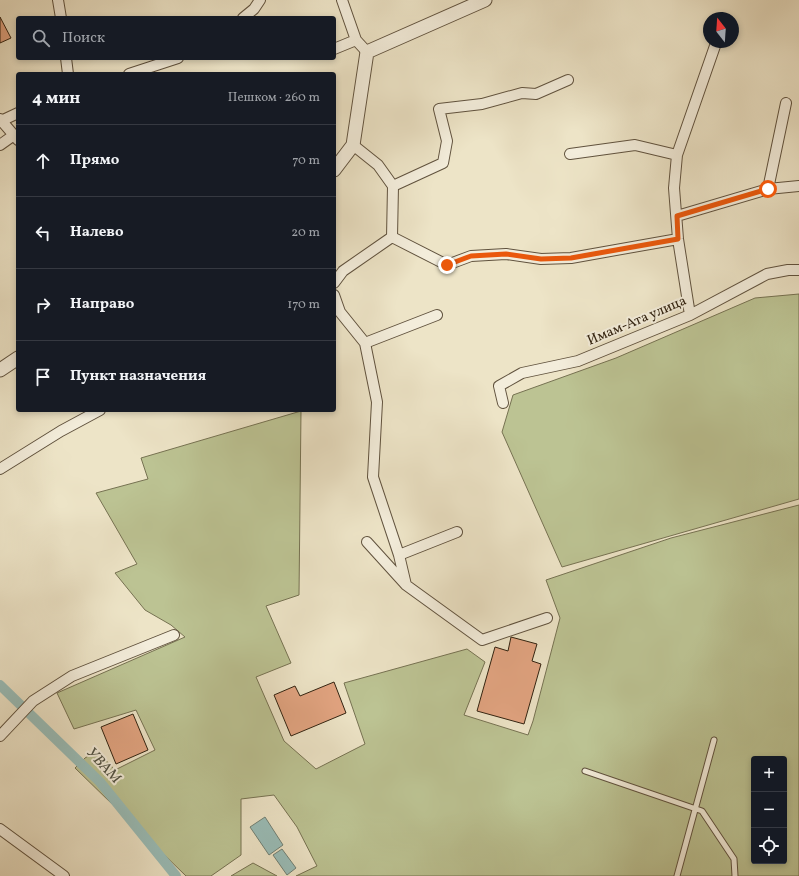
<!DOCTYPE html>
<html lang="ru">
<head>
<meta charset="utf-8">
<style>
  :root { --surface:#171b24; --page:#20242c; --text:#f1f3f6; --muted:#9ea1a6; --line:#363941 }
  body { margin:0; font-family:Vollkorn,serif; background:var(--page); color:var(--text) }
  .controls { position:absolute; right:12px; bottom:12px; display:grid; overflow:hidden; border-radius:4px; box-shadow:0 2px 6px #0003 }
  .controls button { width:36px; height:36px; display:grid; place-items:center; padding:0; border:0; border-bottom:1px solid var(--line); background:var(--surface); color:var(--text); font:20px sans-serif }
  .compass { position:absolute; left:703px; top:12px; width:36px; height:36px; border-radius:50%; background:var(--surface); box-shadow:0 2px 6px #0003; rotate:343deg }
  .stop { position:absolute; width:12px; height:12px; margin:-9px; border:3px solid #ea580c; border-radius:50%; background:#fff }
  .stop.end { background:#ea580c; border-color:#fff; box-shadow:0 1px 4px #0008 }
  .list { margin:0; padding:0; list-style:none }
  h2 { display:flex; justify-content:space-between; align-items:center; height:52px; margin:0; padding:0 16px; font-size:17px }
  h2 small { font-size:13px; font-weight:400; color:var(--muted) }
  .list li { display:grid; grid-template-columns:26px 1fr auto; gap:12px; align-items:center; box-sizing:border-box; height:72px; padding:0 16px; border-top:1px solid var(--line) }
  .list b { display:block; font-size:15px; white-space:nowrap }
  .list em { font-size:13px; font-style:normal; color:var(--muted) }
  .icon { flex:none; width:22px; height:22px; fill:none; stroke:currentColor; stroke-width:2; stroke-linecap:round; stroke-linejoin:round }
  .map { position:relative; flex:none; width:799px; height:876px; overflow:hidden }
  .search { position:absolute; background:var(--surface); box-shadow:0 2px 6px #0003; left:16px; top:16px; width:320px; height:44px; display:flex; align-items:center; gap:10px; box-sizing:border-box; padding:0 14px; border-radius:4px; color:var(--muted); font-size:15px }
  .panel { position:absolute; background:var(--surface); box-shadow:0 2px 6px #0003; left:16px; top:72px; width:320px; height:340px; border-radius:4px }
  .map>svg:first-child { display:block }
  .green { fill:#bcc393; stroke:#767252; fill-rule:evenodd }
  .water { fill:#9abeb9; stroke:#708075 }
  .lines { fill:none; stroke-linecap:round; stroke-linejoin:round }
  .canal { stroke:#9abeb9; stroke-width:10 }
  .building { fill:#e2a481; stroke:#312210 }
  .service-casing { stroke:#60523e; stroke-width:7 }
  .minor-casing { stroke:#60523e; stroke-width:12 }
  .tertiary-casing { stroke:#60523e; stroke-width:15 }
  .service { stroke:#f3eddb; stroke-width:5 }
  .minor { stroke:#f3eddb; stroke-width:10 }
  .tertiary { stroke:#f3eddb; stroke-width:13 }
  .route { stroke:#ea580c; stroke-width:5 }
  .labels { text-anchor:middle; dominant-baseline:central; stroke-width:4; stroke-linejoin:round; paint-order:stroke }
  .street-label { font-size:14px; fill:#312210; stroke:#f3eddb }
  .water-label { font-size:15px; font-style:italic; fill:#505143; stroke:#f3eddb }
</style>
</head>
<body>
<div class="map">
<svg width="799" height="876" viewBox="0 0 799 876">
  <rect width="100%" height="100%" fill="#ede4c7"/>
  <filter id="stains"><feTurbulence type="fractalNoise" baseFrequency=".005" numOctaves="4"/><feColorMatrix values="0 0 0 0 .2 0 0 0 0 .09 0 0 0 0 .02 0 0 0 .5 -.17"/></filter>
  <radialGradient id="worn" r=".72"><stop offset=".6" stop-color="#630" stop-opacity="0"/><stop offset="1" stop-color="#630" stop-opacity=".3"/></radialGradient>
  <path class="green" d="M799,294v205l-237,68 -60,-135 11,-37 103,-37 139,-60z
    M301,411l-2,184 -33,11 25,57 -35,14 28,64 32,28 49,-25 -21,-61 123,-34 18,13 -21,53 64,20 5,-14 27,-103 -14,-38 125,-42 128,-33v371h-503l21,-10 -20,-39 -23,-32 -33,4v56l-30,21h-25l-111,-108 10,-10 12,-7 18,19 40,-20 -19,-40 -62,19 -17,-36 128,-56 -14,-12 -26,-15 -30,-37 22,-9 -41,-71 52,-14 -7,-21zM754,759h30v102h-30z
    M253,863l24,13h-46z"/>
  <path class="water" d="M265,817l18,28 -14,10 -19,-28z
    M282,849l14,19 -9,7 -14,-20z"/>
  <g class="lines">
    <path class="canal" d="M0,685l100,97 76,94"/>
  </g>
  <path class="building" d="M0,17l11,21 -11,5z
    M511,637l26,7 -5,17 9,3 -17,60 -47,-13 18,-64 13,4z
    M334,682l12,31 -55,23 -17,-41 21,-9 5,10z
    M133,714l15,36 -32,14 -15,-37z"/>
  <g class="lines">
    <g class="service-casing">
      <path id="service" d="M585,771l117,40 32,48 1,17
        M677,876l37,-136"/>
    </g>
    <g class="minor-casing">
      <path id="minor" d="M58,0l3,18
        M342,0l14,40 11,12
        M243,18l11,-9 6,-9
        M334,49l22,-9
        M66,58l2,16
        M129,74l49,-16
        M0,119l18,21
        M1,121l17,-8
        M0,145l14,-10
        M570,154l65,-9 42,10
        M393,186l50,-23 4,-22 -8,-32 43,-5 40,-11 14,1 32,-14
        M768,189l18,-86
        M677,216l91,-27 31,-3
        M392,237l55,28 24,-9 35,-2 35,5 30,-1 107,-19
        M334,283l9,-12 49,-34 1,-51 -15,-21 -25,-20
        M334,295l6,17 25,31 12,59 -4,75 26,78 7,30
        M690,315l-12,-76 -4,-51 3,-33 39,-112
        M365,343l72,-28
        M503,403l-4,-17 23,-13 56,-12 112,-46 77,-41 21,-4h11
        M0,469l61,-38 39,-21
        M367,542l39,43 76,55 65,-22
        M399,555l58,-23
        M0,736l33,-35 39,-25 102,-41
        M0,829l64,47"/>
    </g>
    <g class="tertiary-casing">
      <path id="tertiary" d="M334,170l19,-25 14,-93 118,-52
        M0,370l18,-12"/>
    </g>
    <use href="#service" class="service"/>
    <use href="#minor" class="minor"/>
    <use href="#tertiary" class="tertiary"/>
  </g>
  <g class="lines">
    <path class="route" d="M447,265l24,-9 35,-2 35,5 30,-1 107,-19 -1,-23 91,-27"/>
  </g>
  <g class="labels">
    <g class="street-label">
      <text transform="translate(637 321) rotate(-23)">Имам-Ата улица</text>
    </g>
    <g class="water-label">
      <text transform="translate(103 766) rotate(47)">УВАМ</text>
    </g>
  </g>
  <rect width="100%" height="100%" filter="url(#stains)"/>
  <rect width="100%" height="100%" fill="url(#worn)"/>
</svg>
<div class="controls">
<button>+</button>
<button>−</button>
<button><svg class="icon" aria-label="locate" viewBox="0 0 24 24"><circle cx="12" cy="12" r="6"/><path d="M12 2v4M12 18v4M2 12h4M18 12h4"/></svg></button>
</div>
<svg class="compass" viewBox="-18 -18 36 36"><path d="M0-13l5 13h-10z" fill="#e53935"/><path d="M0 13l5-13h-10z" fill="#9ea1a6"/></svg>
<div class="stop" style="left:768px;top:189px"></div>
<div class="stop end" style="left:447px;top:265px"></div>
<div class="search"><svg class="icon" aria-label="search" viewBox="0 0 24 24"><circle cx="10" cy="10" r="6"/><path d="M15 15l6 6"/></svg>Поиск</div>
<section class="panel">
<h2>4 мин<small>Пешком · 260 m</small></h2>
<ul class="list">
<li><svg class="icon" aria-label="ahead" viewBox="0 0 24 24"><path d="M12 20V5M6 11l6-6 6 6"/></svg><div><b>Прямо</b></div><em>70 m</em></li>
<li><svg class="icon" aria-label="left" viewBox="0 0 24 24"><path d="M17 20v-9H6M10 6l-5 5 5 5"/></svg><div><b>Налево</b></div><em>20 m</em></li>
<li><svg class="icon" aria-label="right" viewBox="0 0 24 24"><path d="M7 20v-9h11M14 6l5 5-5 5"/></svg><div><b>Направо</b></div><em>170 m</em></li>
<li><svg class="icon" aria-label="arrive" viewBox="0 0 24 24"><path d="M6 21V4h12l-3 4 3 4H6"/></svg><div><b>Пункт назначения</b></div></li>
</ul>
</section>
</div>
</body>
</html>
